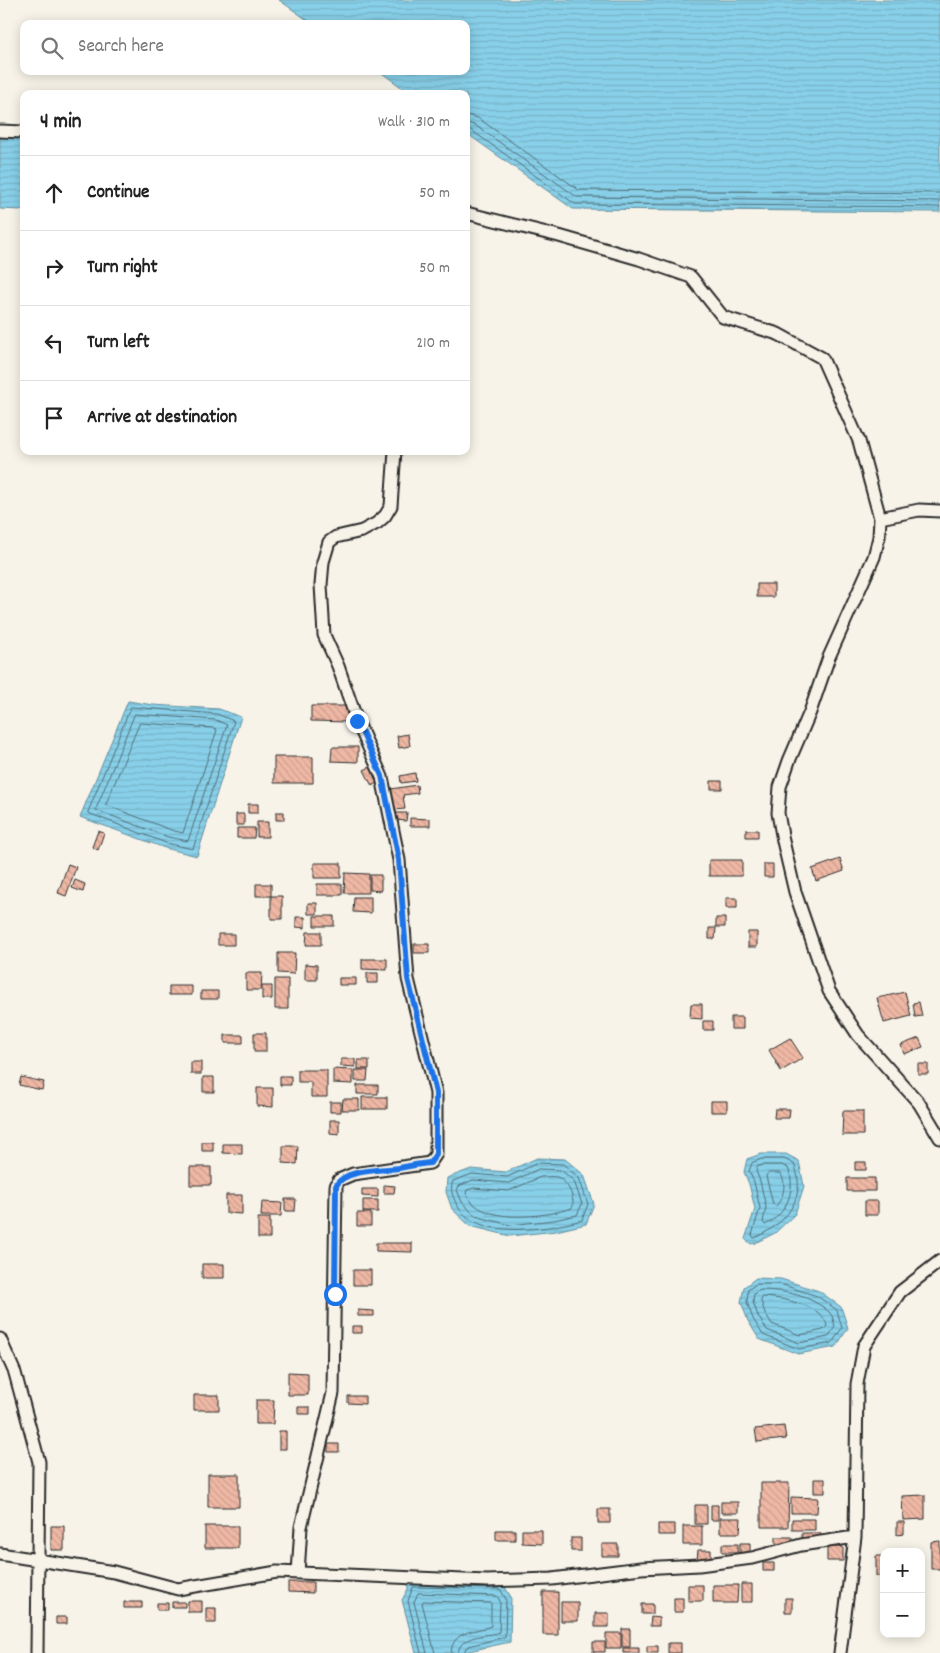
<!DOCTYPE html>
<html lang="en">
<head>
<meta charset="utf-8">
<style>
  :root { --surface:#fff; --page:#f6f6f6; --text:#222; --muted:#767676; --line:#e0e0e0 }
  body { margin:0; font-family:Dekko,sans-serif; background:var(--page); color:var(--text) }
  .controls { position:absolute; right:15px; bottom:15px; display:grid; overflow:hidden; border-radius:10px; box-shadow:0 2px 12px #0003 }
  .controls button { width:45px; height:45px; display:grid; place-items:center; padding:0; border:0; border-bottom:1px solid var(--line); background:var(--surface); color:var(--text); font:25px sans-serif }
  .stop { position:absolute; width:15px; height:15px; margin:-11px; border:4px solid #1a73e8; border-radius:50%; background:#fff }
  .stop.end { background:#1a73e8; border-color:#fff; box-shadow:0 1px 5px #0008 }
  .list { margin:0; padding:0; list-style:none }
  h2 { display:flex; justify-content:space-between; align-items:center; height:65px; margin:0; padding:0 20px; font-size:21px }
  h2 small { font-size:16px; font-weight:400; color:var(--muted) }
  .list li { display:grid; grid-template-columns:32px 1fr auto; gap:15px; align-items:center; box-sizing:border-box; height:75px; padding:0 20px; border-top:1px solid var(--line) }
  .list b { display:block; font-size:19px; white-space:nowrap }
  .list em { font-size:16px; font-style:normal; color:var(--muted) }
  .icon { flex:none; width:28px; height:28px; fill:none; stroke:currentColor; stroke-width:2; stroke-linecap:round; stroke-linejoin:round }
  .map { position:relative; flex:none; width:940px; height:1653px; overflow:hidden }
  .search { position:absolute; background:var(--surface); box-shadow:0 2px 12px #0003; left:20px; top:20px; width:450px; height:55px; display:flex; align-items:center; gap:12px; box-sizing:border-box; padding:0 18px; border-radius:10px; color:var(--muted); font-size:19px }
  .panel { position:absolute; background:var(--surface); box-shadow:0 2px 12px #0003; left:20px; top:90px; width:450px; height:365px; border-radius:10px }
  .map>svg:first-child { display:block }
  .water { fill:url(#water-rules); stroke:#638e9d }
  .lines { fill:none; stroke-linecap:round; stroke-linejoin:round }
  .shore { stroke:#506d77; stroke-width:1 }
  .building { fill:url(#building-back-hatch); stroke:#2b2b2b }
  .street-casing { stroke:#2b2b2b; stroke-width:15 }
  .street { stroke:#f7f3e8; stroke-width:11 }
  .route { stroke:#1a73e8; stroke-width:6 }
</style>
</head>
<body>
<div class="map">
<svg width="940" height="1653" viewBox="0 0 940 1653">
  <defs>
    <pattern id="water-rules" width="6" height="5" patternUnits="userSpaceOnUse" patternTransform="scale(1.25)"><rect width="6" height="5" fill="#88d0e9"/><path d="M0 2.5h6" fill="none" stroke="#76b3c8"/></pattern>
    <pattern id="building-back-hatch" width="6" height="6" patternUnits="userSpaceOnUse" patternTransform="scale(1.25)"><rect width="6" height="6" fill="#efb8a5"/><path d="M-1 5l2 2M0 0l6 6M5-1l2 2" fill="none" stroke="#cd9e8e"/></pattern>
  </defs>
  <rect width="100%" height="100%" fill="#f7f3e8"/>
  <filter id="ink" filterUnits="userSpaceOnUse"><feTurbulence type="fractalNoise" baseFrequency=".02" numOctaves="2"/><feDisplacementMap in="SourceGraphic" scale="10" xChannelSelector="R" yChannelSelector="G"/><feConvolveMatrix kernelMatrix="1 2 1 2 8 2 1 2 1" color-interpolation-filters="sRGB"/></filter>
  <g filter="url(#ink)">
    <path class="water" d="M279,0h661v212l-367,-3 -107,-76v-39h-55l-32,-23h87v-47h-153z
      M0,138l24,1v70l-3,1 -21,-1z
      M128,701l25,4 66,4 22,8 -44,139 -32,-8 -85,-31z
      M761,1154h25l13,7 5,25 -9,28 -20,19 -20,10 -4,1 -6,-5 10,-30 -6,-25 -5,-12 3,-13z
      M537,1158l28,1 19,16 10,29 -8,20 -30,7 -46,5 -40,-10 -18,-17 -6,-17 1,-14 24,-9 35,3z
      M756,1278l25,1 38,12 22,16 7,21 -12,19 -38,7 -39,-15 -11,-18 -7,-19 3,-15z
      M408,1583l95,1 8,13 -1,45 -50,11h-44l-14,-53 6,-11z"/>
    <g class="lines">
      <path class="shore" d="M466,115l12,3 101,72 361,3
        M466,123l9,2 102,72 363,4
        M466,129l5,1 104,74 365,3
        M131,707l86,7 17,7 -41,128 -27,-6 -78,-30z
        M135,714l81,6 11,5 -39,116 -20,-4 -72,-27z
        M140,723l74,5 3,2 -34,103 -12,-3 -65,-25z
        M762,1159h22l10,5c14,34 -9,61 -40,74l-2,-3 8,-27 -6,-26 -5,-11 3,-8z
        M538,1163l25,1 16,14 9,26 -6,16c-33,9 -108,22 -126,-17 -4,-8 -6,-14 -3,-22l19,-7 35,3z
        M763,1165h19l6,3c9,22 -2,47 -23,57l-2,-3 3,-15 -6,-26 -4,-10 1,-4z
        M539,1169l22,1 13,11 8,23 -5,11 -23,5 -44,5 -35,-9 -13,-14 -5,-12 2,-4 14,-6 35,3z
        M769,1173h11c7,9 4,24 -4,33l-3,-2 -7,-28z
        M541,1177c5,0 12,-1 16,0 10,3 19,22 15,31 -27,9 -93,18 -106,-15l1,-3 7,-2 34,3z
        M757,1284h23l37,12 20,14 5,18 -10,15 -33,6 -36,-14 -10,-16 -6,-17 1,-12z
        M761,1290c22,0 52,6 69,23 3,3 4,10 5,14l-7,10 -29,6 -32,-13 -9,-14 -5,-14 1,-8z
        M763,1297c18,1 61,8 64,29l-4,4 -23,5 -28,-11 -7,-11 -4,-12z
        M421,1653l-13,-52 5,-14 87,2 6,10 -1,38 -36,9 -4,3v4
        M427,1653l-13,-51 4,-9 79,3 3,5 -1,31c-13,5 -39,2 -41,21
        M435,1653l-13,-50 1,-2 68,2v23c-16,6 -39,4 -40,27"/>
    </g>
    <path class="building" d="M757,584h17v13h-17z
      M311,706h37v16l-37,-1z
      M408,734l2,12 -11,2 -2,-12z
      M332,747h26v15l-27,-1z
      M274,757h39v26h-39z
      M370,767l8,15 -6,4 -8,-16z
      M415,773l1,8 -15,2 -1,-7z
      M711,781h11v8h-11z
      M417,785l1,8 -15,2 2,14 -11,1 -3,-21z
      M248,804h10v9h-10z
      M276,812h8v8h-8z
      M396,813h11l-1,8 -10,-1z
      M236,814h8v11h-8z
      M410,818l20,1v7h-20z
      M257,822h11v15h-11z
      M237,828h18l-1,10h-17z
      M746,830h12v7h-12z
      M98,831l6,2 -6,17 -6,-3z
      M840,859l4,12 -28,10 -4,-12z
      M709,860h33v16h-33z
      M314,863h27v15h-27z
      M68,864l8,3 -10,29 -8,-3z
      M764,864h9v13h-9z
      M345,873l24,1v19h-25z
      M370,875h11v16l-11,-1z
      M75,880l10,4 -2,8 -11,-4z
      M256,884h15v12h-15z
      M317,884h25v11h-25z
      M271,896h11v23h-11z
      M354,897h17v16l-18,-1z
      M726,898h11v10h-11z
      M308,903h9v11h-9z
      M314,916h20v10h-20z
      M296,917h9v11l-9,-1z
      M716,918h9v9h-9z
      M709,928h7l-1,11h-6z
      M307,932h14v13h-15z
      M748,932h9v15h-9z
      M218,934h16v11h-16z
      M414,944h15v9h-15z
      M278,953h17l-1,21 -16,-1z
      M362,959h25v11l-25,-1z
      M305,964l12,1v15h-12z
      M246,973h16l-1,17h-15z
      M367,973h11v10h-11z
      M339,978h17v7h-17z
      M275,979h13v30h-13z
      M169,986h23v9h-23z
      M262,986h10v13h-10z
      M201,991h17v8h-17z
      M905,992l6,24 -27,7 -7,-25z
      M919,1002l3,14 -7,1 -2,-14z
      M691,1004h11v15l-12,-1z
      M731,1017h12v12h-12z
      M703,1021h10v9h-10z
      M254,1033h12v19h-12z
      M225,1035h18v8h-18z
      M790,1038l13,20 -22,13 -12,-21z
      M919,1038l4,9 -19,7 -3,-9z
      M341,1059h14v8l-14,-1z
      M358,1060h11v9h-11z
      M191,1062h10v12h-10z
      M918,1064h10v10h-10z
      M333,1069l20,1v14l-20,-1z
      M298,1070h29v27h-16v-15h-13z
      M355,1070h13l-1,11h-12z
      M280,1076h11v9h-11z
      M21,1077l23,5 -2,8 -23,-5z
      M203,1077h11v15h-11z
      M357,1085h21v9h-21z
      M257,1088h16v19l-16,-1z
      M362,1097h25v12h-25z
      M343,1099h16v11h-17z
      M711,1101h16v11h-16z
      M330,1102h11v10h-11z
      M775,1109h15l-1,9h-15z
      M843,1111h20v24h-21z
      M330,1120h9v14l-9,-1z
      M202,1142h11v9h-11z
      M223,1144h19v10l-19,-1z
      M283,1146h15l-1,18 -14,-1z
      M855,1162h11v8h-11z
      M190,1167h21v18h-21z
      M847,1178h28v13h-28z
      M384,1185l11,1 -1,7h-10z
      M362,1189h16v8l-16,-1z
      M226,1195h16v19l-16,-1z
      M285,1199h11l-1,12h-10z
      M363,1200h15v12h-15z
      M865,1201h13v14h-13z
      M262,1202l20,1 -1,13h-20z
      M357,1213h14v13h-14z
      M258,1218h12v20h-12z
      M376,1243h36v9l-36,-1z
      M202,1264h22v14h-22z
      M353,1270h18v15h-18z
      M358,1310l16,1v5h-16z
      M352,1326h10v7h-10z
      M288,1372l20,1v22h-20z
      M194,1395h25v15h-25z
      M348,1396h17v8l-17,-1z
      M256,1400h18l-1,24h-17z
      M298,1407h12v7h-12z
      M784,1426l2,13 -29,3 -2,-13z
      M279,1431h7v18h-7z
      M328,1444h11v8h-11z
      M208,1474h31v33h-31z
      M814,1479h11v14h-11z
      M761,1483h28l-1,44h-27z
      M925,1495v24l-22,1 -1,-24z
      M791,1497l27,1 -1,15h-26z
      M721,1502h17v11h-17z
      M695,1505h12v19h-12z
      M711,1505h7v15h-7z
      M598,1509h12v14h-12z
      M720,1518h21l-1,15h-20z
      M792,1519h23v11h-23z
      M897,1522h7v12l-7,1z
      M658,1524h17v11h-17z
      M51,1526h13v24h-13z
      M205,1526h33v22h-33z
      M683,1526h19v19h-19z
      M496,1530h19v10h-19z
      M522,1530h20v14l-20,-1z
      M802,1533h19v8h-19z
      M776,1537h16v8h-16z
      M571,1538h10v13h-10z
      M940,1541v28h-9v-27z
      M740,1543h10v14h-10z
      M602,1544h16v12h-16z
      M722,1544h16v8h-16z
      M827,1547h16v14h-16z
      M698,1550h13v10h-14z
      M876,1556h8v20h-8z
      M763,1563h11v8h-11z
      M288,1582h25v11l-25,-1z
      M741,1584h11v18h-11z
      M688,1585h15v16h-15z
      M713,1585h25l-1,18h-24z
      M543,1592h15v43h-15z
      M674,1598h9v14h-9z
      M785,1598h7v14h-7z
      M188,1601h14v11h-14z
      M124,1602h18v6h-18z
      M172,1602h13v5h-13z
      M561,1602h17v19h-17z
      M157,1603h11v7h-11z
      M642,1604h11v10h-11z
      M206,1608h10v15h-10z
      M595,1613h14v14h-14z
      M56,1617h11v7h-11z
      M651,1617l8,1v8h-9z
      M622,1629h8v18h-8z
      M606,1633h15v15h-15z
      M593,1642h12v10h-12z
      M668,1643h13v10h-13z
      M647,1646h11v7h-11z
      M623,1648h16v5h-16z"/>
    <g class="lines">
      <g class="street-casing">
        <path id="street" d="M0,131l24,1
          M466,213l93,23 80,23 52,18 32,40 55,17 44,24 37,83 21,77 -1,19 -5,20 -45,100 -19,55 -21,49 -9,26 -2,26 5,28 12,51 34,99 29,44 61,68 21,35
          M880,518l39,-8 21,1
          M0,1339l15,34 24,89 -2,191
          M0,1554l114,18 64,17 99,-17 210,9 65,-2 89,-11 58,-3 53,-7 49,-13 54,-8
          M298,1573l3,-46 32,-134 3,-207 3,-6 14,-6 77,-11 6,-9v-61l-28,-114 -9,-119 -17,-83 -25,-56 -19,-55 -14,-31 -3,-50 2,-23 6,-20 7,-5 26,-6 15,-8 8,-7 6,-10 4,-55
          M840,1653l15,-116 2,-153 7,-38 36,-54 40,-31"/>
      </g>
      <use href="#street" class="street"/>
    </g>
  </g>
  <g class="lines" filter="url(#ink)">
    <path class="route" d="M335,1294l1,-108c8,-17 46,-16 63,-18 10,-2 21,-4 31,-5l6,-9v-61l-28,-114 -9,-119 -17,-84 -25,-55"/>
  </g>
</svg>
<div class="controls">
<button>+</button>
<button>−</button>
</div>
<div class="stop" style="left:335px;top:1294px"></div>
<div class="stop end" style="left:357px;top:721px"></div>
<div class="search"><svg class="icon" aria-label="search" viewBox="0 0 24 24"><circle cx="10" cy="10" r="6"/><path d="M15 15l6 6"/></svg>Search here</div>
<section class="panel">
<h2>4 min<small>Walk · 310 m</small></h2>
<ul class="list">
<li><svg class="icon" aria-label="ahead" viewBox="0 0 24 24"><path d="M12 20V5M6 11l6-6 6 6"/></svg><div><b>Continue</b></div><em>50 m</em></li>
<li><svg class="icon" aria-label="right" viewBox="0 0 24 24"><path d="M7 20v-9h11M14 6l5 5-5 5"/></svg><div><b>Turn right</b></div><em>50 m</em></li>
<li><svg class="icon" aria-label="left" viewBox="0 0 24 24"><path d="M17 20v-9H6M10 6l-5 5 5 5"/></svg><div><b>Turn left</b></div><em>210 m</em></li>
<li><svg class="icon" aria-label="arrive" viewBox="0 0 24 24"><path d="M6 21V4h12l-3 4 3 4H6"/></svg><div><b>Arrive at destination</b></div></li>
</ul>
</section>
</div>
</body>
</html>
